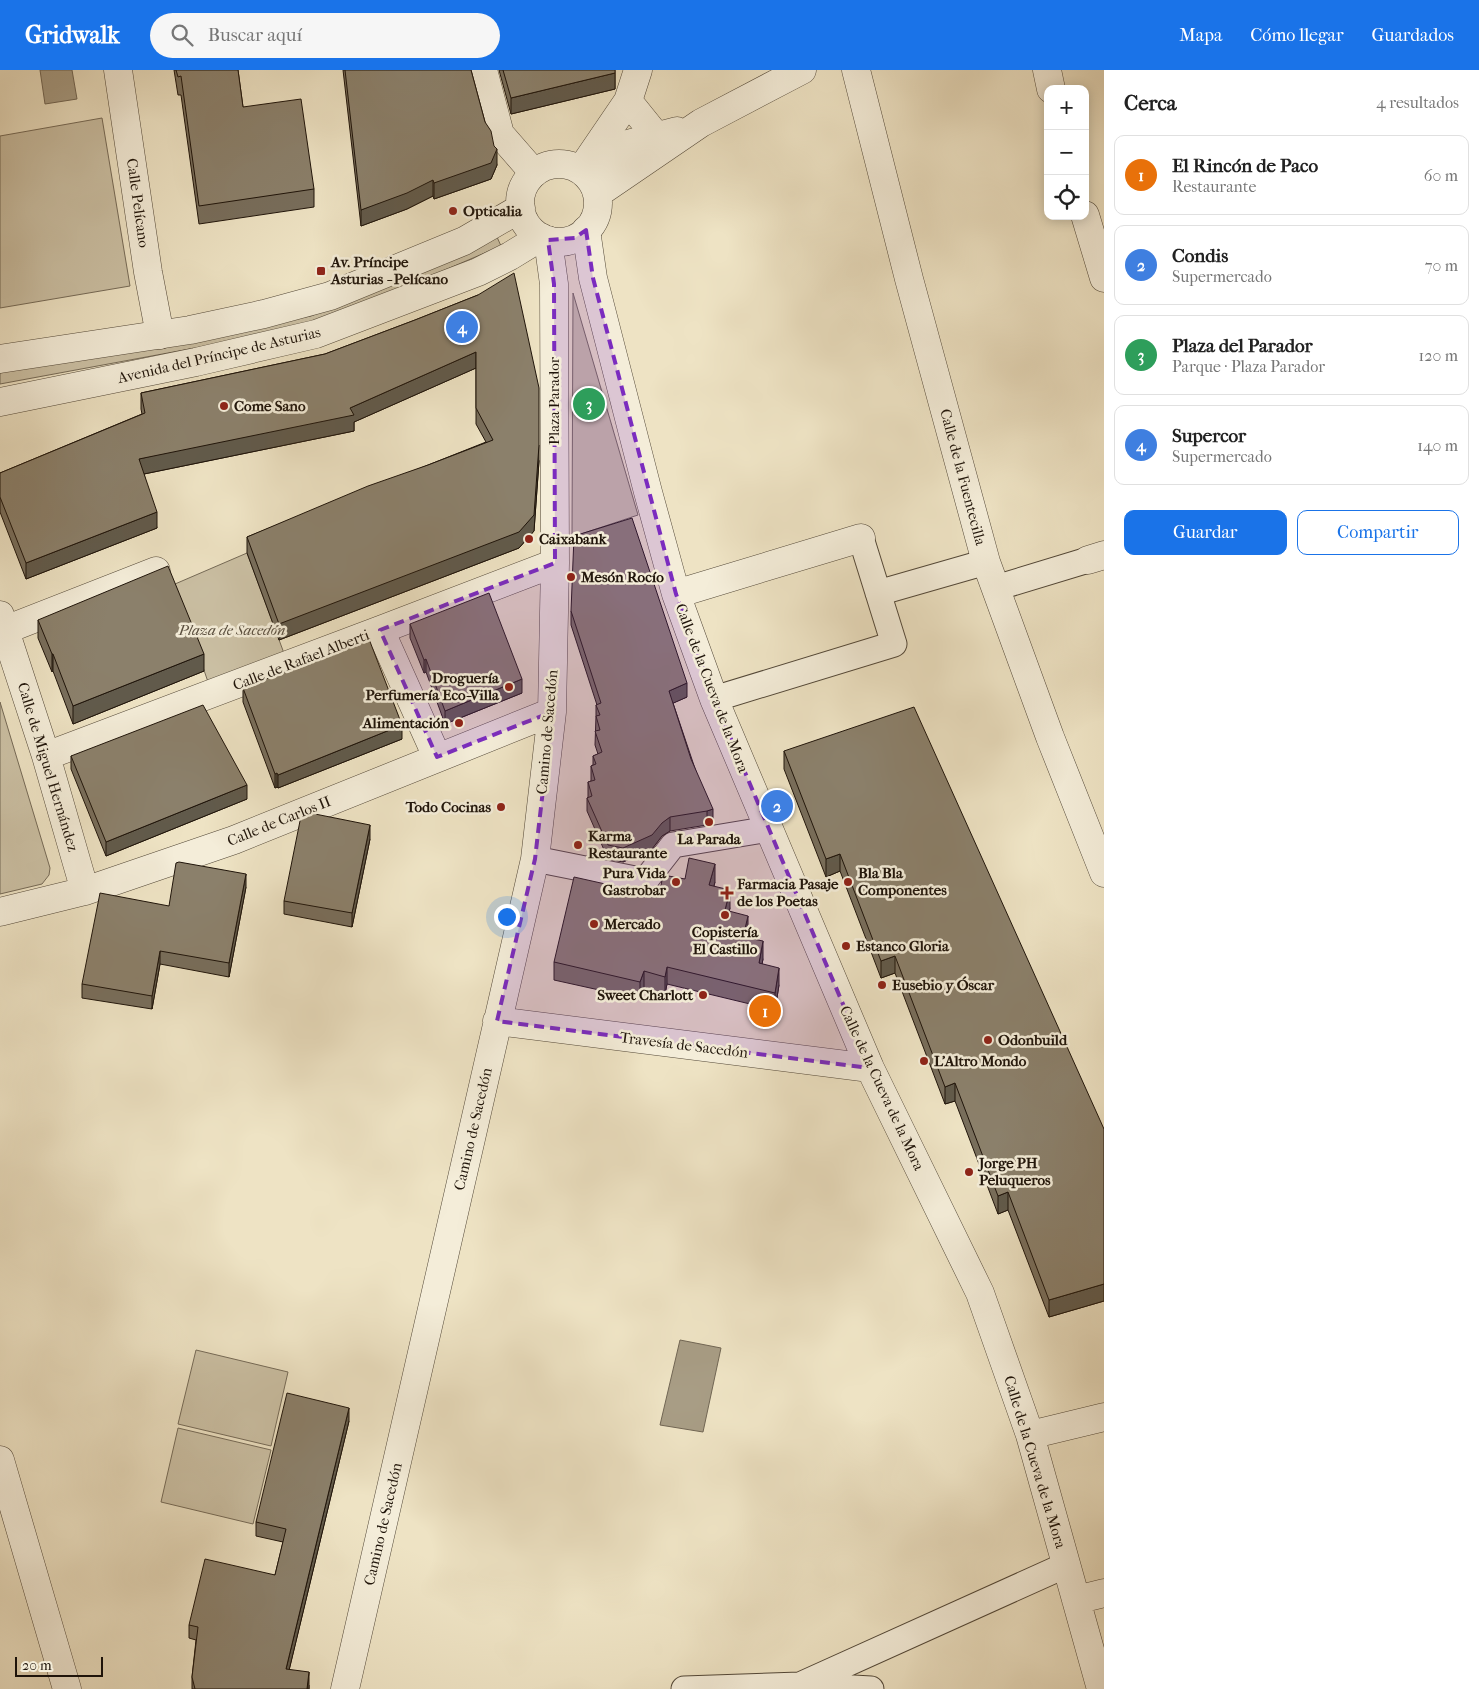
<!DOCTYPE html>
<html lang="es">
<head>
<meta charset="utf-8">
<style>
  :root { --surface:#fff; --page:#f6f6f6; --text:#222; --muted:#767676; --line:#e0e0e0; --accent:#1a73e8 }
  body { margin:0; font-family:"IM FELL French Canon",serif; background:var(--page); color:var(--text) }
  .controls { position:absolute; right:15px; top:15px; display:grid; overflow:hidden; border-radius:10px; box-shadow:0 2px 12px #0003 }
  .controls button { width:45px; height:45px; display:grid; place-items:center; padding:0; border:0; border-bottom:1px solid var(--line); background:var(--surface); color:var(--text); font:25px sans-serif }
  .scale { position:absolute; left:15px; bottom:12px; width:88px; box-sizing:border-box; padding-left:5px; border:2px solid #1f140a; border-top:0; font-size:14px; line-height:18px; white-space:nowrap; color:#1f140a; -webkit-text-stroke:4px #f4edd9; paint-order:stroke }
  .you { position:absolute; left:506px; top:846px; width:18px; height:18px; margin:-12px; border:4px solid #fff; border-radius:50%; background:#1a73e8; box-shadow:0 0 0 8px #1a73e833 }
  .badge { display:grid; place-items:center; width:32px; height:32px; border-radius:50%; background:var(--accent); color:#fff; font-size:16px; font-weight:700 }
  .pin { position:absolute; translate:-50% -50%; border:2px solid #fff; box-shadow:0 1px 5px #0006 }
  .list { margin:0; padding:0; list-style:none }
  h2 { display:flex; justify-content:space-between; align-items:center; height:65px; margin:0; padding:0 20px; font-size:21px }
  h2 small { font-size:16px; font-weight:400; color:var(--muted) }
  .list li { display:grid; grid-template-columns:32px 1fr auto; gap:15px; align-items:center; box-sizing:border-box; height:80px; margin:0 10px 10px; padding:0 10px; border:1px solid var(--line); border-radius:10px }
  .list b { display:block; font-size:19px; white-space:nowrap }
  .list p { margin:0; font-size:16px; white-space:nowrap; color:var(--muted) }
  .list em { font-size:16px; font-style:normal; color:var(--muted) }
  .actions { display:flex; gap:10px; padding:15px 20px }
  .actions a { flex:1; padding:11px 0; border:1px solid var(--accent); border-radius:10px; text-align:center; font-size:18px; color:var(--accent) }
  .actions .main { background:var(--accent); color:#fff }
  .icon { flex:none; width:28px; height:28px; fill:none; stroke:currentColor; stroke-width:2; stroke-linecap:round; stroke-linejoin:round }
  .map { position:relative; flex:none; width:1104px; height:1619px; overflow:hidden }
  header { display:flex; align-items:center; gap:30px; box-sizing:border-box; height:70px; padding:0 25px; background:var(--accent); color:#fff }
  header strong { font-size:24px }
  nav { display:flex; gap:28px; margin-inline-start:auto; font-size:18px }
  .search { width:350px; height:45px; background:var(--page); display:flex; align-items:center; gap:12px; box-sizing:border-box; padding:0 18px; border-radius:28px; color:var(--muted); font-size:19px }
  main { display:flex }
  aside { flex:1; background:var(--surface) }
  .map>svg:first-child { display:block }
  .green { fill:#cbc0a4; stroke:#756a57 }
  .water { fill:#a89d85; stroke:#716654 }
  .lines { fill:none; stroke-linecap:round; stroke-linejoin:round }
  .pedestrian-casing { stroke:#534838; stroke-width:27 }
  .minor-casing { stroke:#534838; stroke-width:29 }
  .tertiary-casing { stroke:#534838; stroke-width:29 }
  .pedestrian { stroke:#f4edd9; stroke-width:25 }
  .minor { stroke:#f4edd9; stroke-width:28 }
  .tertiary { stroke:#f4edd9; stroke-width:28 }
  .wall { fill:#786e5c; stroke:#1f140a }
  .shaded-wall { fill:#615a4b; stroke:#1f140a }
  .building { fill:#8b806b; stroke:#1f140a }
  .marked { fill:#7b2cbf; fill-opacity:0.2; stroke:#7b2cbf; stroke-width:4; stroke-dasharray:10 6; stroke-linejoin:round }
  .poi-dot { fill:#8f2418; stroke:#f4edd9; stroke-width:2 }
  .labels { text-anchor:middle; dominant-baseline:central; stroke-width:5; stroke-linejoin:round; paint-order:stroke }
  .street-label { font-size:15px; fill:#1f140a; stroke:#f4edd9 }
  .poi-label { font-size:15px; font-weight:bold; fill:#1f140a; stroke:#f4edd9; text-anchor:start }
  .park-label { font-size:15px; font-style:italic; fill:#5b5040; stroke:#f4edd9 }
</style>
</head>
<body>
<header>
<strong>Gridwalk</strong>
<div class="search"><svg class="icon" aria-label="search" viewBox="0 0 24 24"><circle cx="10" cy="10" r="6"/><path d="M15 15l6 6"/></svg>Buscar aquí</div>
<nav><a>Mapa</a><a>Cómo llegar</a><a>Guardados</a></nav>
</header>
<main>
<div class="map">
<svg width="1104" height="1619" viewBox="0 0 1104 1619">
  <rect width="100%" height="100%" fill="#eee3c4"/>
  <filter id="stains"><feTurbulence type="fractalNoise" baseFrequency=".004" numOctaves="4"/><feColorMatrix values="0 0 0 0 .2 0 0 0 0 .09 0 0 0 0 .02 0 0 0 .5 -.17"/></filter>
  <radialGradient id="worn" r=".72"><stop offset=".6" stop-color="#630" stop-opacity="0"/><stop offset="1" stop-color="#630" stop-opacity=".3"/></radialGradient>
  <path class="green" d="M102,48l28,168 -130,22v-172z
    M497,167l4,9 -187,80 -314,58v-15l311,-53z
    M573,223l65,222 -66,22z
    M247,483l38,103 -76,29 -34,-101z
    M0,632l50,166 -1,7 -7,9 -42,10z
    M196,1280l92,22 -17,74 -93,-22z
    M178,1358l93,22 -18,74 -92,-22z"/>
  <path class="water" d="M40,0h32l5,29 -32,5z
    M680,1270l41,8 -18,84 -43,-7z"/>
  <g class="lines">
    <g class="pedestrian-casing">
      <path id="pedestrian" d="M996,518l92,-28
        M878,523l108,-31
        M714,629l180,-55 -33,-106
        M535,789l110,22 28,-36 96,-16
        M800,1615l266,-120
        M684,1619l116,-4 71,4"/>
    </g>
    <g class="minor-casing">
      <path id="minor" d="M118,0l30,202 12,63
        M483,0l17,64 34,39
        M856,0l53,209 77,283 64,175 54,136
        M1047,0l4,19
        M628,31l29,36
        M581,100l47,-69 10,-31
        M1085,145l19,63
        M586,160l7,48 55,214 28,102 38,105 156,369 110,225 50,142 71,254
        M1088,490l16,-5
        M676,524l185,-56
        M0,545l46,141 39,135
        M5,560l151,-59
        M380,560l57,127
        M46,686l334,-126 175,-67
        M0,842l85,-21 149,-51 318,-128
        M497,951l373,47
        M1030,1365l74,-18
        M0,1390l67,229
        M1076,1530l28,-7
        M345,1619l190,-830 17,-147 3,-149 -1,-279 -6,-44"/>
    </g>
    <g class="tertiary-casing">
      <path id="tertiary" d="M520 133a39 39 0 1 1 78 0a39 39 0 1 1-78 0Z
        M584,102l36,-26 57,-15
        M597,124l104,-71 101,-53
        M0,289l190,-29 74,-16 66,-18 134,-55 57,-33
        M0,332l196,-40 120,-28 162,-62 32,-16 31,-19"/>
    </g>
    <use href="#pedestrian" class="pedestrian"/>
    <use href="#minor" class="minor"/>
    <use href="#tertiary" class="tertiary"/>
  </g>
  <path class="wall" d="M174,0h64l5,37 71,82v18l-115,17 -18,-129h-3z
    M343,0h128l14,52 12,43 -6,14 -57,20 -1,-3 -26,13 -46,17z
    M499,0h116v19l-104,25z
    M478,225l61,166 -5,70 -15,17 -240,92 -32,-87v-16l239,-95 -10,-18v-56l-122,54v9l-210,43 13,54 -131,51 -26,-67v-39l142,-59 -1,-5v-16l184,-39 90,-34z
    M571,541l116,86 -14,6 40,119 -6,3 -37,6 -8,5 -10,13 -29,13 -15,-3 -21,-48v-13l1,-1v-15l3,-1v-15l2,-1v-9l5,-2 -3,-9 1,-29v-11h1l-26,-80z
    M38,550l166,51 -131,53 -20,-53 -1,1 -14,-34z
    M410,554l112,69 -77,31 -19,-52 -2,1 -14,-35z
    M243,618l159,51 -124,49 -1,-1 -2,1 -32,-86z
    M784,681l320,378v172l-55,16 -41,-107 -10,4 -43,-113 -10,3 -50,-131 -14,5 -41,-107 -14,6 -42,-108z
    M71,686l176,43 -141,57 -35,-87z
    M370,769l-18,88 -68,-13v-13z
    M685,809l30,3 -1,4 16,22 -1,4 19,22 -1,4 16,21 -1,5 17,21 -4,25 -108,-26 -2,10 -21,-5 -4,10 -86,-19v-18z
    M246,817l-17,90 -69,-13 -8,45 -70,-11v-14l87,-78z
    M349,1351l-60,249 20,15v4h-117v-12l4,-37 -7,-2v-13l86,-50 8,-33 -27,-6v-14z"/>
  <path class="shaded-wall" d="M615,3v16l-104,25v-16z
    M497,79v16l-6,14 -57,20v-16z
    M433,110v16l-26,13 -46,17v-16z
    M476,282v16l-122,54v9l-215,44v-16l211,-51z
    M539,375v16l-5,70 -15,17 -240,92v-16z
    M157,442v16l-131,51v-16z
    M52,584h1v17l-1,1z
    M204,584v17l-131,53v-18z
    M426,589v13l-2,1v-13z
    M522,609v14l-77,31v-13z
    M687,613v14l-18,8v-14z
    M402,655v14l-124,49v-13z
    M277,703v14l-2,1v-14z
    M247,715v14l-141,57v-14z
    M713,739v13l-6,3v-14z
    M670,747v14l-8,5 -10,13 -29,13v-14z
    M370,755v14l-18,88v-14z
    M840,784v17l-14,6v-18z
    M715,794v18l-6,21v-18z
    M246,804v13l-17,90v-14z
    M730,820v18l-5,20v-18z
    M748,846v18l-5,21v-18z
    M763,871v18l-4,21v-17z
    M160,881v13l-8,45v-13z
    M895,886v17l-14,5v-17z
    M667,897v17l-2,10v-17z
    M779,898v17l-4,25v-17z
    M644,901v18l-4,10v-17z
    M955,1013v18l-10,3v-17z
    M1008,1122v18l-10,4v-18z
    M1104,1214v17l-55,16v-17z
    M349,1338v13l-63,262v-14z
    M309,1602v17h-2z"/>
  <path class="building" d="M176,0h62l5,37 58,-8 13,90 -115,17 -18,-130 -3,1z
    M345,0h126l14,52 6,9 3,15 3,3 -6,14 -57,20 -1,-3 -26,13 -46,17z
    M503,0h112v3l-104,25z
    M514,203l25,115v57l-5,70 -15,17 -240,92 -32,-87 121,-51 60,-21 65,-25 -17,-32v-56l-126,56 4,7 -215,44 18,53 -131,51 -26,-66v-24l145,-60 -4,-20 184,-39 90,-34 63,-25z
    M632,448l55,165 -18,8 22,68 22,50 -6,2 -37,6 -8,6 -10,12 -29,13 -15,-3 -21,-47 5,-2 -4,-14 7,-2 -4,-14 5,-2 -3,-8 9,-4 -7,-21 5,-1 -4,-14 4,-1 -4,-10 5,-2 -30,-92 3,-75z
    M168,496l36,88 -131,52 -20,-52h-1l-14,-34z
    M489,523l33,86 -77,32 -19,-52 -2,1 -14,-36z
    M369,569l33,86 -124,50 -1,-2 -2,1 -32,-86z
    M203,635l44,80 -141,57 -35,-86z
    M914,637l190,422v155l-55,16 -41,-108 -10,4 -43,-113 -10,4 -50,-131 -14,5 -41,-107 -14,5 -42,-108z
    M310,743l60,12 -18,88 -68,-12 17,-85z
    M689,788l26,6 -6,21 21,5 -5,20 23,6 -5,21 20,4 -4,22 20,5 -4,25 -108,-26 -2,10 -21,-6 -4,11 -86,-20 20,-85 85,19 4,-21 22,4z
    M179,792l67,12 -17,89 -69,-12 -8,45 -70,-12 18,-91 69,13 7,-43z
    M287,1323l62,15 -63,261 23,3 -2,17h-112l-3,-12 6,-50 -9,-2 16,-66 70,16 11,-46 -30,-7z"/>
  <path class="marked" d="M586,160l7,48 83,316 38,105 156,369 -373,-47 38,-162 17,-147 -115,45 -57,-127 175,-67 -1,-279 -6,-44 27,-2z"/>
  <g class="poi-dot">
    <circle cx="453" cy="141" r="5"/>
    <rect x="316" y="196" width="10" height="10" rx="2.5"/>
    <circle cx="224" cy="336" r="5"/>
    <circle cx="529" cy="469" r="5"/>
    <circle cx="571" cy="507" r="5"/>
    <circle cx="509" cy="617" r="5"/>
    <circle cx="459" cy="653" r="5"/>
    <circle cx="501" cy="737" r="5"/>
    <circle cx="709" cy="752" r="5"/>
    <circle cx="578" cy="775" r="5"/>
    <circle cx="676" cy="812" r="5"/>
    <circle cx="848" cy="812" r="5"/>
    <path d="M724.5 815.5h5v5h5v5h-5v5h-5v-5h-5v-5h5z"/>
    <circle cx="725" cy="845" r="5"/>
    <circle cx="594" cy="854" r="5"/>
    <circle cx="846" cy="876" r="5"/>
    <circle cx="882" cy="915" r="5"/>
    <circle cx="703" cy="925" r="5"/>
    <circle cx="988" cy="970" r="5"/>
    <circle cx="924" cy="991" r="5"/>
    <circle cx="969" cy="1102" r="5"/>
  </g>
  <g class="labels">
    <g class="street-label">
      <text transform="translate(138 133) rotate(82)">Calle Pelícano</text>
      <text transform="translate(219 285) rotate(-13)">Avenida del Príncipe de Asturias</text>
      <text transform="translate(554 331) rotate(-90)">Plaza Parador</text>
      <text transform="translate(963 407) rotate(75)">Calle de la Fuentecilla</text>
      <text transform="translate(301 590) rotate(-21)">Calle de Rafael Alberti</text>
      <text transform="translate(712 618) rotate(69)">Calle de la Cueva de la Mora</text>
      <text transform="translate(547 662) rotate(-85)">Camino de Sacedón</text>
      <text transform="translate(48 697) rotate(73)">Calle de Miguel Hernández</text>
      <text transform="translate(279 751) rotate(-22)">Calle de Carlos II</text>
      <text transform="translate(684 975) rotate(7)">Travesía de Sacedón</text>
      <text transform="translate(882 1018) rotate(65)">Calle de la Cueva de la Mora</text>
      <text transform="translate(473 1059) rotate(-77)">Camino de Sacedón</text>
      <text transform="translate(1035 1392) rotate(73)">Calle de la Cueva de la Mora</text>
      <text transform="translate(383 1454) rotate(-77)">Camino de Sacedón</text>
    </g>
    <g class="poi-label">
      <text x="463" y="141">Opticalia</text>
      <text x="331" y="192">Av. Príncipe<tspan x="331" dy="17">Asturias - Pelícano</tspan></text>
      <text x="234" y="336">Come Sano</text>
      <text x="539" y="469">Caixabank</text>
      <text x="581" y="507">Mesón Rocío</text>
      <text x="499" y="608" text-anchor="end">Droguería<tspan x="499" dy="17">Perfumería Eco-Villa</tspan></text>
      <text x="449" y="653" text-anchor="end">Alimentación</text>
      <text x="491" y="737" text-anchor="end">Todo Cocinas</text>
      <text x="588" y="766">Karma<tspan x="588" dy="17">Restaurante</tspan></text>
      <text x="709" y="769" text-anchor="middle">La Parada</text>
      <text x="666" y="803" text-anchor="end">Pura Vida<tspan x="666" dy="17">Gastrobar</tspan></text>
      <text x="858" y="803">Bla Bla<tspan x="858" dy="17">Componentes</tspan></text>
      <text x="737" y="814">Farmacia Pasaje<tspan x="737" dy="17">de los Poetas</tspan></text>
      <text x="604" y="854">Mercado</text>
      <text x="725" y="862" text-anchor="middle">Copistería<tspan x="725" dy="17">El Castillo</tspan></text>
      <text x="856" y="876">Estanco Gloria</text>
      <text x="892" y="915">Eusebio y Óscar</text>
      <text x="693" y="925" text-anchor="end">Sweet Charlott</text>
      <text x="998" y="970">Odonbuild</text>
      <text x="934" y="991">L'Altro Mondo</text>
      <text x="979" y="1093">Jorge PH<tspan x="979" dy="17">Peluqueros</tspan></text>
    </g>
    <g class="park-label">
      <text x="232" y="560">Plaza de Sacedón</text>
    </g>
  </g>
  <rect width="100%" height="100%" filter="url(#stains)"/>
  <rect width="100%" height="100%" fill="url(#worn)"/>
</svg>
<div class="controls">
<button>+</button>
<button>−</button>
<button><svg class="icon" aria-label="locate" viewBox="0 0 24 24"><circle cx="12" cy="12" r="6"/><path d="M12 2v4M12 18v4M2 12h4M18 12h4"/></svg></button>
</div>
<div class="scale">20 m</div>
<div class="you"></div>
<div class="pin badge" style="left:765px;top:941px;background:#e8710a">1</div>
<div class="pin badge" style="left:777px;top:736px;background:#3f7fe0">2</div>
<div class="pin badge" style="left:589px;top:334px;background:#2e9e5b">3</div>
<div class="pin badge" style="left:462px;top:257px;background:#3f7fe0">4</div>
</div>
<aside>
<h2>Cerca<small>4 resultados</small></h2>
<ul class="list">
<li><span class="badge" style="background:#e8710a">1</span><div><b>El Rincón de Paco</b><p>Restaurante</p></div><em>60 m</em></li>
<li><span class="badge" style="background:#3f7fe0">2</span><div><b>Condis</b><p>Supermercado</p></div><em>70 m</em></li>
<li><span class="badge" style="background:#2e9e5b">3</span><div><b>Plaza del Parador</b><p>Parque · Plaza Parador</p></div><em>120 m</em></li>
<li><span class="badge" style="background:#3f7fe0">4</span><div><b>Supercor</b><p>Supermercado</p></div><em>140 m</em></li>
</ul>
<div class="actions"><a class="main">Guardar</a><a>Compartir</a></div>
</aside>
</main>
</body>
</html>
